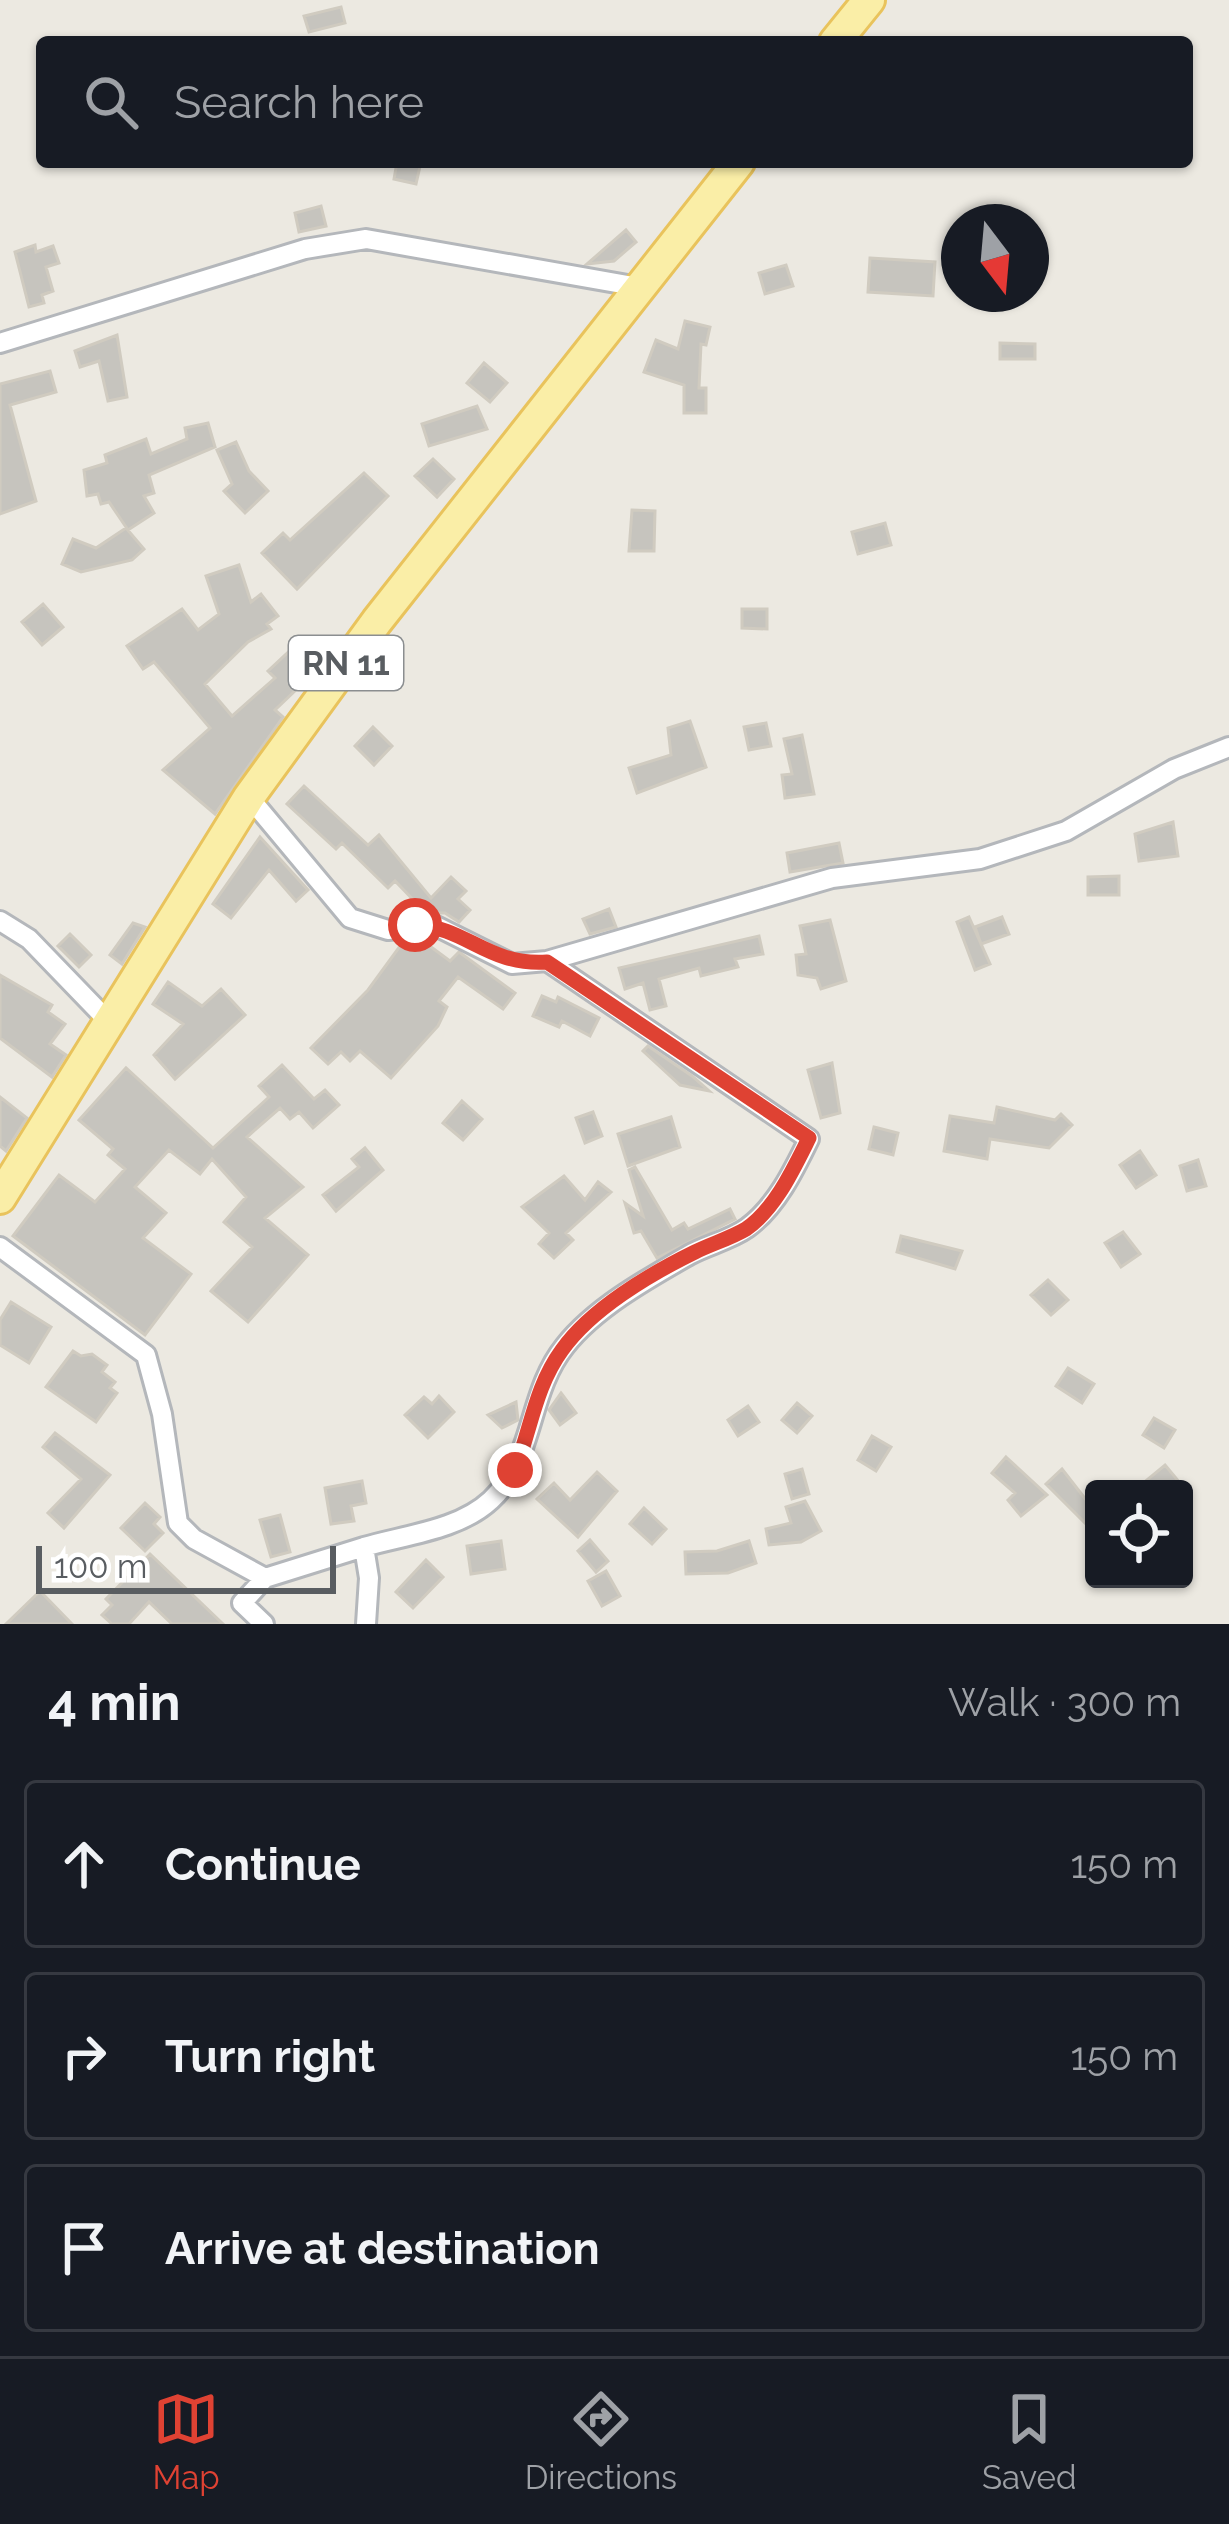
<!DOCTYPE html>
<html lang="en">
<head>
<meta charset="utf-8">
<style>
  :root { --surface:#171b24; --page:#242831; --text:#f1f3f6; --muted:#9ea1a6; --line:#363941; --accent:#df4233 }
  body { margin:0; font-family:Raleway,sans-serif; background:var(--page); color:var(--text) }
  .controls { position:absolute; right:36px; bottom:36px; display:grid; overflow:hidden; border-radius:12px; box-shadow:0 3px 9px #0004 }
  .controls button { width:108px; height:108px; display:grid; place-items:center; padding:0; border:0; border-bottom:3px solid var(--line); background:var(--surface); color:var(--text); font:60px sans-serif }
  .compass { position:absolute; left:941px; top:204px; width:108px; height:108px; border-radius:50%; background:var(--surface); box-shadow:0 3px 9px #0004; rotate:164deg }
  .scale { position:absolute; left:36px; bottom:30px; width:300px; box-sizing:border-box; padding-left:12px; border:6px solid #595d61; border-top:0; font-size:33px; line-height:42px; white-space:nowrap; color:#595d61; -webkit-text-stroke:9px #fff; paint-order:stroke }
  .stop { position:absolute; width:36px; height:36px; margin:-27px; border:9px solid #df4233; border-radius:50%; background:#fff }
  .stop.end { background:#df4233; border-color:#fff; box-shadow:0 3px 12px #0008 }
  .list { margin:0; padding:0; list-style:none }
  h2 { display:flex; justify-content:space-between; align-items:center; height:156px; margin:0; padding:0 48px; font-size:51px }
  h2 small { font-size:39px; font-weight:400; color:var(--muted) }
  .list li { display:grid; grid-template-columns:78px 1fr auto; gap:36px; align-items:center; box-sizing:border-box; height:168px; margin:0 24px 24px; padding:0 24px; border:3px solid var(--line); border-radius:12px }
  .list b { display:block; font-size:45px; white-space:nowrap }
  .list em { font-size:39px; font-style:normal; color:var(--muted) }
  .icon { flex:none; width:66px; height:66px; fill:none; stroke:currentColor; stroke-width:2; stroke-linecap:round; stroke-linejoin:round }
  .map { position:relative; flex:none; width:1229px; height:1624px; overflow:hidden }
  .search { position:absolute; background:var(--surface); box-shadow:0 3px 9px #0004; left:36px; right:36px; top:36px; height:132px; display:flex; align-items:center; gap:30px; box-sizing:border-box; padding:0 42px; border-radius:12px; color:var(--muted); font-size:45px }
  .sheet { height:732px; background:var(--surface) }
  nav { display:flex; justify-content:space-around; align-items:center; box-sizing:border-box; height:168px; border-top:3px solid var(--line); background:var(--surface); font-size:33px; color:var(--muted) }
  nav a { display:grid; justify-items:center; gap:6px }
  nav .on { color:var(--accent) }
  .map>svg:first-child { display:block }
  .building { fill:#c6c4be; stroke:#d0cbc0; stroke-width:3 }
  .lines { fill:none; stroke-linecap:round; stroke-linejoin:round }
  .minor-casing { stroke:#b4b7bb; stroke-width:24 }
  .primary-casing { stroke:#e9c35c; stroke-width:36 }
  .minor { stroke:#fff; stroke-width:18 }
  .primary { stroke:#faeea7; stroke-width:30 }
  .route { stroke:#df4233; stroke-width:15 }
  .labels { text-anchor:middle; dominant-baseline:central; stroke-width:9; stroke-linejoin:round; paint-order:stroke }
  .shield { fill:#fff; stroke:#8b8e90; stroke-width:3 }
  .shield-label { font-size:33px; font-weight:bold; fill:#595d61 }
</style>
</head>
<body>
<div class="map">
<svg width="1229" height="1624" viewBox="0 0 1229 1624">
  <rect width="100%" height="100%" fill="#ece9e1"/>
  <path class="building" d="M341,7l4,16 -36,9 -5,-16z
    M397,162h24l-5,22 -22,-5z
    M321,206l5,20 -27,6 -4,-19z
    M626,230l10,12 -22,19 -27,3z
    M35,245l1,7 17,-6 6,17 -13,4 7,24 -11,4 2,8 -15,4 -14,-55z
    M870,258l65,4 -2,34 -65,-4z
    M786,265l7,21 -28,8 -6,-21z
    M685,321l25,6 -4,18 -5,-1 -2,44h7v25h-22v-28l-40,-13 12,-32 22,9z
    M117,335l10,62 -19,4 -9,-40 -19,6 -5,-16z
    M1000,343l35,1v15h-35z
    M484,363l23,20 -17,19 -23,-19z
    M50,371l6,21 -46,13 26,96 -36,13v-130z
    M477,406l10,23 -58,17 -7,-22z
    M208,423l7,24 -66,28 5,18 -10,3 10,17 -26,17 -19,-28 -8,2 -3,-10 -11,2 -3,-26 23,-7 -2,-8 41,-16 5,15 36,-15 -2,-11z
    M236,442l13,29 19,20 -23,22 -21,-22 8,-7 -15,-34z
    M433,459l21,20 -17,18 -22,-21z
    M364,473l24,23 -91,93 -35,-36 21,-20 7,7z
    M632,510l23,1 -1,40h-25z
    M885,523l6,22 -33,9 -6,-22z
    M126,528l18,21 -12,11 -51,12 -19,-8 11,-25 23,9z
    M239,565l12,37 10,-8 17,22 -11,8 4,5 -23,13 -43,42 27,32 43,-38 -7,-7 29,-27 22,24 -44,42 8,7 -68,97 -52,-44 47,-42 -56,-66 -11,7 -16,-23 55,-37 16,21 21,-16 -13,-38z
    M43,604l20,23 -21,18 -20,-23z
    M742,609h25v20l-25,-1z
    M690,721l16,46 -69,26 -8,-25 42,-13 -3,-27z
    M766,723l5,23 -22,4 -5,-23z
    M373,727l19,19 -18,19 -19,-19z
    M802,735l12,59 -29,4 -3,-23 10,-1 -8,-35z
    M304,786l64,59 11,-10 52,63 20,-21 15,14 -8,8 12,11 -11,12 -14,-9h-19l-31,-32 -7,7 -46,-45 -6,6 -49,-45z
    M1173,822l5,34 -39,5 -4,-27z
    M260,837l48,53 -12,11 -27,-31 -38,48 -18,-14z
    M839,843l4,20 -53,9 -3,-19z
    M1119,876v19h-31v-18z
    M609,909l7,18 -26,7 -7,-15z
    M969,917l21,47 -15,6 -18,-48z
    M1002,917l7,17 -28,10 -6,-17z
    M830,920l16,61 -25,8 -4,-11 -19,-3 -2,-20 10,-1 -6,-28z
    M133,923l12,4 -23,37 -12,-9z
    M70,934l21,21 -12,12 -21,-21z
    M759,936l4,18 -28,5 3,8 -37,9 -2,-8 -40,11 7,27 -16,4 -7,-27 -18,6 -6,-21z
    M423,941l27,20 9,-9 56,41 -12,16 -45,-32 -19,24 8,6 -9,19 -47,52 -31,-27 -10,10 -9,-9 -13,12 -17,-16 57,-58 35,-48z
    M0,975l52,30 -4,7 17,12 -15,20 16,11 -14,22 -52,-39z
    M168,982l34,24 19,-17 24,26 -70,64 -21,-24 29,-31 -30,-20z
    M542,996l14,6 2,-5 41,21 -9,18 -28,-15 -3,6 -26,-11z
    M648,1046l44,30 17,15 -29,-6 -37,-34z
    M832,1063l8,50 -19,5 -13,-48z
    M282,1065l32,34 11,-9 14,15 -26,23 -14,-16 -9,7 -10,-11 -33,29 56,50 -38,31 43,37 -60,67 -37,-31 41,-44 -28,-25 22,-25 -34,-38 -12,15 -31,-24 -34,37 31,26 -23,25 48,36 -46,61 -132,-99 46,-61 36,27 30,-33 -17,-14 5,-6 -34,-29 47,-52 87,80 56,-51 -10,-11z
    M0,1097l27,21 -21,33 -6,-5z
    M462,1101l20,18 -19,21 -20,-17z
    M997,1107l58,13 6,-6 11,11 -23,23 -59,-9 -3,20 -43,-8 6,-35 44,7z
    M593,1112l9,24 -17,7 -9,-25z
    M671,1117l9,30 -52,19 -10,-32z
    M874,1127l24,6 -5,22 -24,-6z
    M365,1148l18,22 -47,41 -13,-16 36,-28 -7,-8z
    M1140,1151l16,24 -20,13 -16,-23z
    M1198,1160l8,26 -19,5 -7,-25z
    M635,1167l37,63 12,-7 4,6 42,-20 5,10 -78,39 -16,-27 -7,2 -9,-30 18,13 -14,-46z
    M564,1176l21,24 13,-18 13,10 -45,41 7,7 -19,18 -15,-14 10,-11 -27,-26z
    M1123,1232l17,22 -19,13 -16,-24z
    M901,1236l61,15 -7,18 -58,-17z
    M1048,1280l20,20 -17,15 -20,-20z
    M11,1302l40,25 -22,36 -29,-18v-25z
    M73,1351l8,5 11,-2 15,11 -5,7 13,10 -5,6 7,5 -21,29 -50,-35z
    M1068,1368l26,16 -12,19 -26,-17z
    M561,1393l15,20 -16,12 -11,-15z
    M439,1396l15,16 -26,26 -23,-23 19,-18 8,7z
    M516,1402l2,18 -16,8 -14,-13z
    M797,1403l15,13 -15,17 -15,-13z
    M748,1406l11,16 -21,14 -10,-16z
    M1154,1418l21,12 -11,18 -21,-13z
    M55,1433l55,42 -46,53 -16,-15 33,-34 -38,-32z
    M872,1436l19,11 -15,24 -18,-11z
    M1006,1457l41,38 -26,21 -13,-16 7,-7 -23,-20z
    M1165,1465l20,24h-49z
    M802,1469l7,25 -17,5 -7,-25z
    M1062,1469l32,41v22l-48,-48z
    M597,1472l20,19 -39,46 -41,-38 17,-16 16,17z
    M362,1481l4,22 -15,3 3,15 -23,3 -6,-36z
    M805,1501l16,30 -20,11 -32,3 -3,-16 25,-6 -5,-16z
    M145,1503l15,14 -6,7 9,9 -18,18 -24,-23z
    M644,1508l22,21 -14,15 -22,-20z
    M280,1515l10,37 -19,5 -11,-37z
    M590,1540l18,21 -12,11 -18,-21z
    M501,1541l4,28 -34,5 -4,-28z
    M749,1541l7,22 -28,10 -42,1 -1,-22 32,-1z
    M150,1554l73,70h-51l-23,-22 -20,22h-17l-10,-9 10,-10 -6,-6z
    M426,1560l17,17 -30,31 -17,-16z
    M606,1571l14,25 -18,10 -14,-25z
    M40,1591l32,33h-66z"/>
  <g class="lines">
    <g class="minor-casing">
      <path id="minor" d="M0,343l305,-94 61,-10 273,48
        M249,797l101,121 38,12 48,-4 76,38 35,-3 285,-83 148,-19 86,-28 108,-62 55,-22
        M0,921l29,18 83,86
        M0,1247l146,108 16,59 16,109 16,16 71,39
        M264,1624l-22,-21 23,-25 99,-31
        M366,1624l3,-46 -5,-31c41,-12 95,-17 127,-47 44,-41 36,-107 74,-154 30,-38 82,-67 124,-91 18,-10 41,-15 58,-27 29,-21 47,-58 62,-89l-262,-178"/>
    </g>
    <g class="primary-casing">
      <path id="primary" d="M835,42l34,-42
        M0,1198l249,-401 128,-176 362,-459"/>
    </g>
    <use href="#minor" class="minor"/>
    <use href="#primary" class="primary"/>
  </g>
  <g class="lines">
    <path class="route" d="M415,925c52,2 72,41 132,37l262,176c-16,32 -34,71 -63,91 -15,9 -35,15 -51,23 -45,22 -104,57 -133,98 -27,37 -31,79 -47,120"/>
  </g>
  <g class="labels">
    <rect class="shield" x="289" y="636" width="114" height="54" rx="9"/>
    <g class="shield-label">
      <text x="346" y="663">RN 11</text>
    </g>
  </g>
</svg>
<div class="controls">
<button><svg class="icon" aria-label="locate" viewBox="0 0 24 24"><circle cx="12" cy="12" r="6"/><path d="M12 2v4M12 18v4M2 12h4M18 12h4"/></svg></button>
</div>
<svg class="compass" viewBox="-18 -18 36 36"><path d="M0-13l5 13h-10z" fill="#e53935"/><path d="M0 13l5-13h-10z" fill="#9ea1a6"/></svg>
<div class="scale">100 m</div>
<div class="stop" style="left:415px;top:925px"></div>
<div class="stop end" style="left:515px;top:1470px"></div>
<div class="search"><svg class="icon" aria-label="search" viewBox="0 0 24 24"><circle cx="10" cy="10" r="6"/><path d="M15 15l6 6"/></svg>Search here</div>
</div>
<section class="sheet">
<h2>4 min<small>Walk · 300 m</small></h2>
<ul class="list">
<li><svg class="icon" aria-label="ahead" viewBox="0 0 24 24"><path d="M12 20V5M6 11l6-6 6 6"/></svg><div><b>Continue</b></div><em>150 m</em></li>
<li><svg class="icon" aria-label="right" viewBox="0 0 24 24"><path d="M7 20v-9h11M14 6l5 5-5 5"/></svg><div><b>Turn right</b></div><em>150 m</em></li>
<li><svg class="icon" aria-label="arrive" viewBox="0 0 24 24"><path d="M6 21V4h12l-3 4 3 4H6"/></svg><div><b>Arrive at destination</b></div></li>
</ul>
</section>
<nav>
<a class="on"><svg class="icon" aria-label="map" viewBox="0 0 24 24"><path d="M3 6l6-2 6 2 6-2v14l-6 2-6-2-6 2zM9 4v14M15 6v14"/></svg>Map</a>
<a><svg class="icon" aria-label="directions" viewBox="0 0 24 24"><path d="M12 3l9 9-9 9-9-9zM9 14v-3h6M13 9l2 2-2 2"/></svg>Directions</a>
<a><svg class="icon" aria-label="saved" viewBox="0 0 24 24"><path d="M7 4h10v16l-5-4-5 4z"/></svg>Saved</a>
</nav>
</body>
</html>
